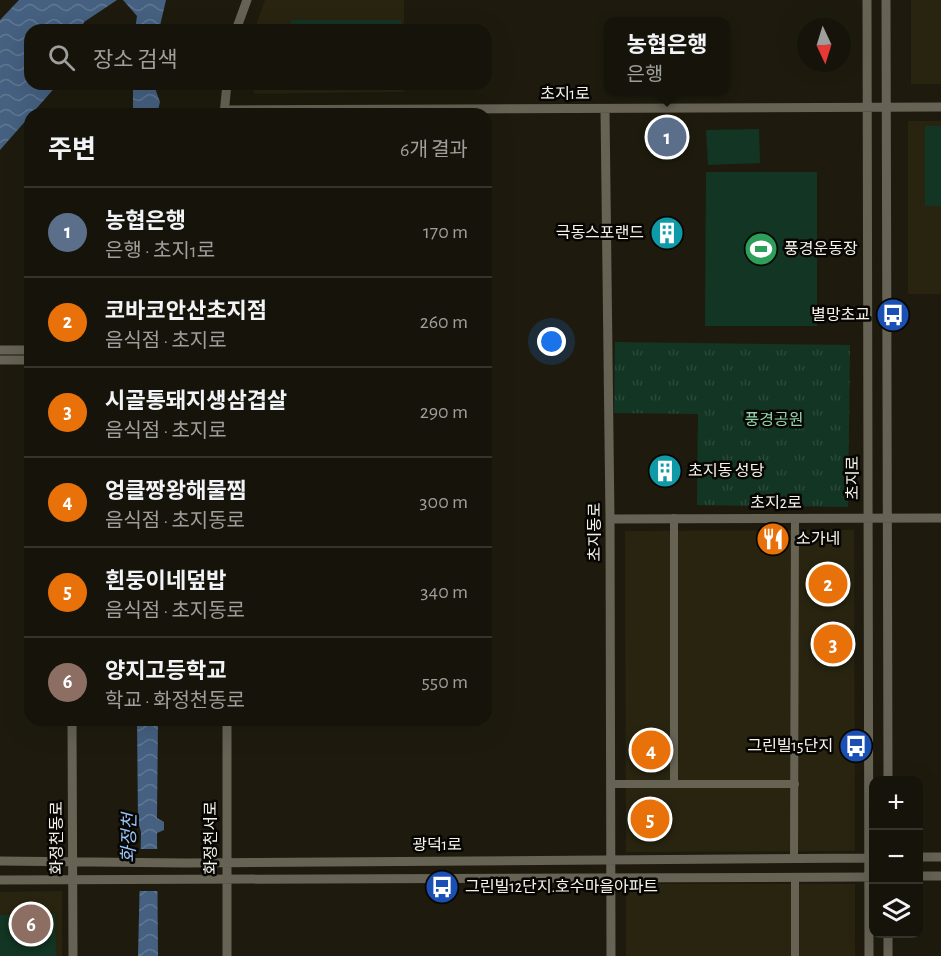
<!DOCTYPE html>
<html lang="ko">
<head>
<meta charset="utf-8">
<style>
  :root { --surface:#16140a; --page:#232118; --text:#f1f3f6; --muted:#9e9e9c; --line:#35332b; --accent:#0f766e }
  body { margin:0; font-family:"Alegreya Sans","Noto Sans KR",sans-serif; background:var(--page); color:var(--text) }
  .controls { position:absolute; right:18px; bottom:18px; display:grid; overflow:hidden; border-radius:12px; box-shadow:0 6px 24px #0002 }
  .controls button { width:54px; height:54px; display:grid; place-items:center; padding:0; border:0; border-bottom:2px solid var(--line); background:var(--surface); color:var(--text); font:30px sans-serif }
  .compass { position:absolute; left:797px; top:18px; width:54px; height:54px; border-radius:50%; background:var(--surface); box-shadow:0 6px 24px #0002; rotate:176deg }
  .you { position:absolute; left:552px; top:342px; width:21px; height:21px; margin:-15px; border:4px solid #fff; border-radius:50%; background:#1a73e8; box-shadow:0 0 0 9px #1a73e833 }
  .badge { display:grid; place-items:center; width:39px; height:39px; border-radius:50%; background:var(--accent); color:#fff; font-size:20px; font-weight:700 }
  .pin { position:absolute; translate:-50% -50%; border:3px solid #fff; box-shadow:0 2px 6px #0006 }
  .popup { position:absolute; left:604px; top:17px; width:126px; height:78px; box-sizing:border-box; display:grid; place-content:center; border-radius:12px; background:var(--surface); filter:drop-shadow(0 2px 4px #0005); font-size:20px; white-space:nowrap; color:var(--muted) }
  .popup b { font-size:22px; color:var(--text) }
  .popup::after { content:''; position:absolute; left:50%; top:100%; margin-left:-12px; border:12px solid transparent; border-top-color:var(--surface) }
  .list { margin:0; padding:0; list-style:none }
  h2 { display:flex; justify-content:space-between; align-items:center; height:78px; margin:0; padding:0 24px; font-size:26px }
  h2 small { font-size:20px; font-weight:400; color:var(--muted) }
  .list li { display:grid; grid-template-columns:39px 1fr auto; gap:18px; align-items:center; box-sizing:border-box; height:90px; padding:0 24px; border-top:2px solid var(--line) }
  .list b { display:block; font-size:22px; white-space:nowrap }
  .list p { margin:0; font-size:20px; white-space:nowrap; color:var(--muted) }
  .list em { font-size:20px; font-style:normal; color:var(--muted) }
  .icon { flex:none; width:33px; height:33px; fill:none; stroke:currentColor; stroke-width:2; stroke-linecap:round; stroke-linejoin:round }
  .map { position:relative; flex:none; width:941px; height:956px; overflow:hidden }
  .search { position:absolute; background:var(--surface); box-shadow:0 6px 24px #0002; left:24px; top:24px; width:468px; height:66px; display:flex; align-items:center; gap:15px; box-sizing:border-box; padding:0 21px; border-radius:18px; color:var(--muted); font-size:22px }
  .panel { position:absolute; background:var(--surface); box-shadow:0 6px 24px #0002; left:24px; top:108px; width:468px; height:618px; border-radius:18px }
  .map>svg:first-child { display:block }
  .built { fill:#282410 }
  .grass { fill:#133523 }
  .park { fill:url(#park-tufts) }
  .water { fill:url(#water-waves) }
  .pier { fill:#1e1b0e }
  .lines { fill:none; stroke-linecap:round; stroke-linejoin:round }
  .minor { stroke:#666254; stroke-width:8 }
  .tertiary { stroke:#666254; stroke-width:9 }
  .labels { text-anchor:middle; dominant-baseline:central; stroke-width:5; stroke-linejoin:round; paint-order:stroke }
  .street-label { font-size:16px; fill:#f4f2e9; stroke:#070603 }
  .poi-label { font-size:16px; fill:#f4f2e9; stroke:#070603; text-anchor:start }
  .park-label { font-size:16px; fill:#91d5ab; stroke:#070603 }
  .water-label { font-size:18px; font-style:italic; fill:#97c4fa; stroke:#070603 }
</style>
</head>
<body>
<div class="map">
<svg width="941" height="956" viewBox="0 0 941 956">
  <defs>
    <pattern id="park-tufts" width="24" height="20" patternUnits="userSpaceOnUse" patternTransform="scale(1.5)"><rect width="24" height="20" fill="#133523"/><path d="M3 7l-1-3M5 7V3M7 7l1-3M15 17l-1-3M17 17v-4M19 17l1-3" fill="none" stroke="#2a4938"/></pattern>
    <pattern id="water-waves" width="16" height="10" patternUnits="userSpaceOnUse" patternTransform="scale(1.5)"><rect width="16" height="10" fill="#456080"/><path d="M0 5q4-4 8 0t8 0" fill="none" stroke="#607792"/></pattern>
  </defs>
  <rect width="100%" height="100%" fill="#1e1b0e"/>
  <path class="built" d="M265,0h139v30h-150z
    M911,0h30v84h-30z
    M249,84h155v8l-149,2z
    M908,121h33v173h-33z
    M854,530l1,321 -229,1 -1,-321z
    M626,884h229v72h-229z
    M62,891v65h-62v-64z"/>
  <path class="grass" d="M291,20h110v10h-110z
    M291,84h110v4l-110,1z
    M925,126h16v80h-16z
    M759,129l1,34 -52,2 -2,-35z
    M706,172h111v154h-112z
    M55,914l1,42h-56v-41z"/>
  <path class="park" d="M615,342l235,3 -2,162 -151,-2 1,-91 -84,-1z"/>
  <path class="water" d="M19,0h98l-33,22 -3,8h-51v54h28l-58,66v-130z
    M123,0h43l-7,30h-24l2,-14z
    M133,84h25l-2,7 4,11 -3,12h-24z
    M137,720h21l-1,98 7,4v8l-7,3 1,123h-20l3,-124 -3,-10z"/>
  <path class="pier" d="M138,849h22v42h-23z"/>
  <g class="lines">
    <path class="minor" d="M674,518v266
      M611,784h184
      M794,858l1,-340
      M795,877v79"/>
    <path class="tertiary" d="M867,0l2,956
      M886,0l2,780
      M236,30l11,-30
      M605,109l5,410 1,437
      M224,110l717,-3
      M224,114l3,-30
      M0,350h30
      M0,360h30
      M610,519l331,-1
      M72,720l1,236
      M918,857h23
      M0,861l185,2 688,-5
      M918,876h23
      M0,880l874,-3
      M227,956v-236
      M888,956v-22"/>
  </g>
  <defs>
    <g id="building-disc" transform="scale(1.725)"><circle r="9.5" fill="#0f9aa8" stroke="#070603"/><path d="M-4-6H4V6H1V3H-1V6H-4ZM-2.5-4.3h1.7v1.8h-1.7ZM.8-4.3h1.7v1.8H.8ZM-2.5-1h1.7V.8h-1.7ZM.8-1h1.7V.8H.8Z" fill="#fff"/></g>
    <g id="stadium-disc" transform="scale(1.725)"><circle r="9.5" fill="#2e9e5b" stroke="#070603"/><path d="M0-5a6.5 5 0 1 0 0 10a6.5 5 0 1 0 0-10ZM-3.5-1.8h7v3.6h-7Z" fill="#fff"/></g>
    <g id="bus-disc" transform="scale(1.725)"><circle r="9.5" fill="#1a4fb4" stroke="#070603"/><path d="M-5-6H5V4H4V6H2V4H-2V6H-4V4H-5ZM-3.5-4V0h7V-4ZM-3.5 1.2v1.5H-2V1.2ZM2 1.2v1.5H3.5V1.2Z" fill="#fff"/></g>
    <g id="restaurant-disc" transform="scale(1.725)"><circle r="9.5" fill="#e8710a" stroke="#070603"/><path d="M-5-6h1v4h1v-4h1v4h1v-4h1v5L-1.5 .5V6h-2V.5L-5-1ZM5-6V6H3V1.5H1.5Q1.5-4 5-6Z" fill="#fff"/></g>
  </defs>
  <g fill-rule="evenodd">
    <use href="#building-disc" x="667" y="233"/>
    <use href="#stadium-disc" x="761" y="249"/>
    <use href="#bus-disc" x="893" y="315"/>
    <use href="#building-disc" x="665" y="471"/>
    <use href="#restaurant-disc" x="773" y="539"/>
    <use href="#bus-disc" x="856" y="746"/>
    <use href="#bus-disc" x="442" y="887"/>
  </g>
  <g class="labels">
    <g class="street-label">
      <text x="565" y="94">초지1로</text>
      <text transform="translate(853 478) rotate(-90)">초지로</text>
      <text x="776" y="503">초지2로</text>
      <text transform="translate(595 532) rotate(-90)">초지동로</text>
      <text transform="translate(57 838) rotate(-90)">화정천동로</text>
      <text transform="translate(211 838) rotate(-90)">화정천서로</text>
      <text x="437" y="845">광덕1로</text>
    </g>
    <g class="poi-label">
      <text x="644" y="233" text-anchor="end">극동스포랜드</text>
      <text x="784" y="249">풍경운동장</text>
      <text x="870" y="315" text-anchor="end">별망초교</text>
      <text x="688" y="471">초지동 성당</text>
      <text x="796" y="539">소가네</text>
      <text x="833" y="746" text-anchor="end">그린빌15단지</text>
      <text x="465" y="887">그린빌12단지.호수마을아파트</text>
    </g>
    <g class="park-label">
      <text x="774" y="420">풍경공원</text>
    </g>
    <g class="water-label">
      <text transform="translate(130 838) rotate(-89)">화정천</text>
    </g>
  </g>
</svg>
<div class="controls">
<button>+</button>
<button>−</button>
<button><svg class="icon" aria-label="layers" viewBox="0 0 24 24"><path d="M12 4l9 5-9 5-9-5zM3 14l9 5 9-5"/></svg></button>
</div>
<svg class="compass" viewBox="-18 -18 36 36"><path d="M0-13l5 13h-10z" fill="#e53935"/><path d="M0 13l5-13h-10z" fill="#9e9e9c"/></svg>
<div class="you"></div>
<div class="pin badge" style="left:667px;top:137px;background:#5c6f8a">1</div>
<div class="popup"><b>농협은행</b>은행</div>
<div class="pin badge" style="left:828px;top:584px;background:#e8710a">2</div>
<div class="pin badge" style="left:833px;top:644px;background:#e8710a">3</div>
<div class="pin badge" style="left:651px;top:750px;background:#e8710a">4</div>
<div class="pin badge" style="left:650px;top:819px;background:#e8710a">5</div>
<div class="pin badge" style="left:31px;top:924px;background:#8d6e63">6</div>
<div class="search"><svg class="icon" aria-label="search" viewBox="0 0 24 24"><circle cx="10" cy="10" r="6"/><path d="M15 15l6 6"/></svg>장소 검색</div>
<section class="panel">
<h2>주변<small>6개 결과</small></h2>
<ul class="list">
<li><span class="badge" style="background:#5c6f8a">1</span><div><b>농협은행</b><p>은행 · 초지1로</p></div><em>170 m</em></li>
<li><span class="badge" style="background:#e8710a">2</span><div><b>코바코안산초지점</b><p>음식점 · 초지로</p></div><em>260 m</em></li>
<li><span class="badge" style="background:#e8710a">3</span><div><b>시골통돼지생삼겹살</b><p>음식점 · 초지로</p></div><em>290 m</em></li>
<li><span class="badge" style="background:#e8710a">4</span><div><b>엉클짱왕해물찜</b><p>음식점 · 초지동로</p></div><em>300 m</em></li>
<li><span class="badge" style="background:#e8710a">5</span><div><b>흰둥이네덮밥</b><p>음식점 · 초지동로</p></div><em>340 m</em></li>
<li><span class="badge" style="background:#8d6e63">6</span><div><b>양지고등학교</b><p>학교 · 화정천동로</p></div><em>550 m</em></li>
</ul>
</section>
</div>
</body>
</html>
